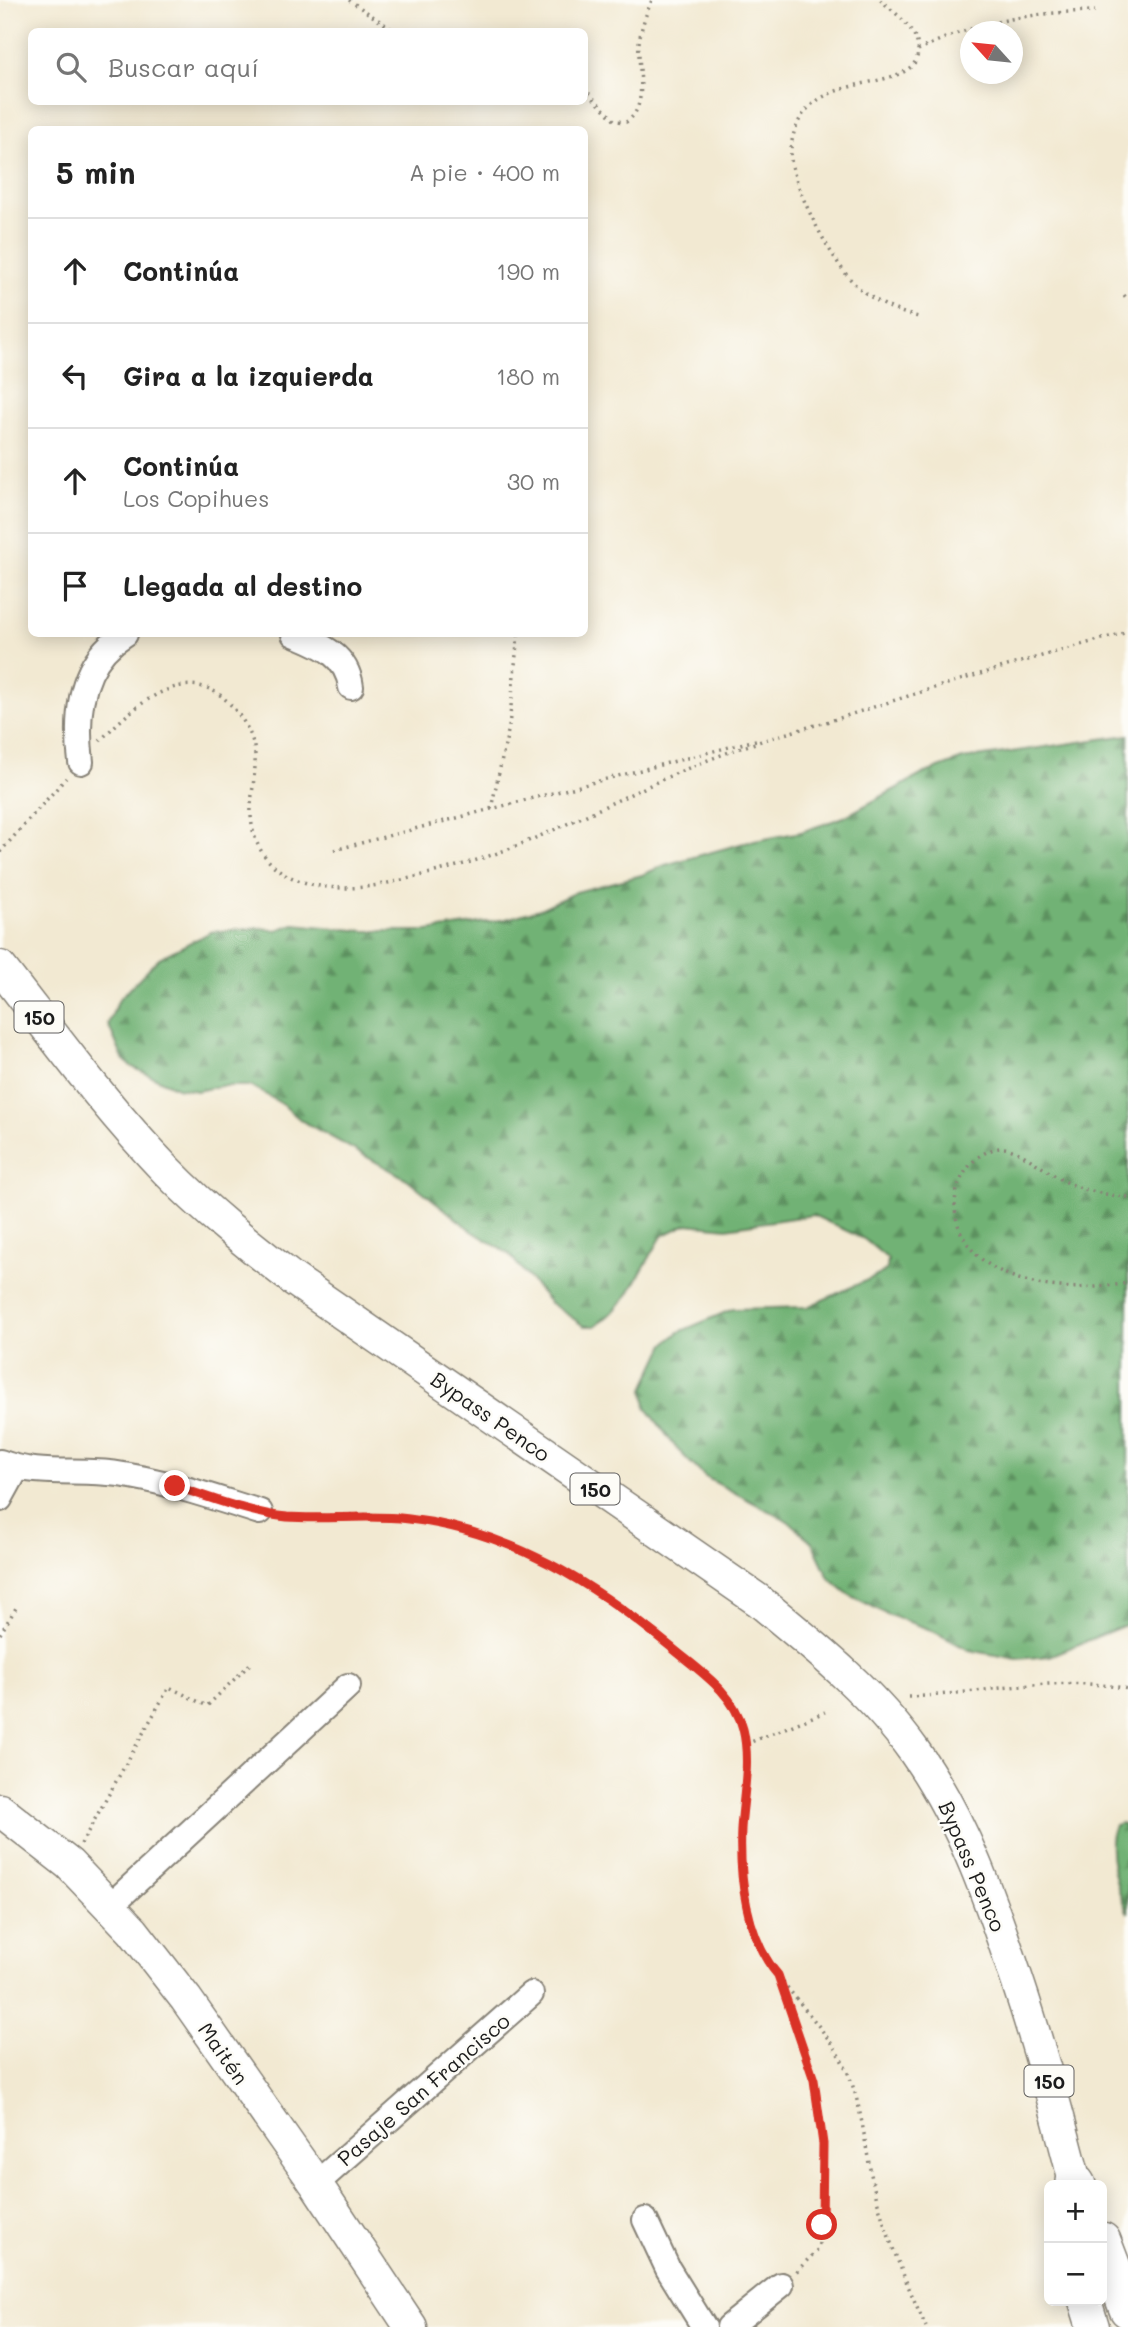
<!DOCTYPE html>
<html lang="es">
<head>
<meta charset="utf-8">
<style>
  :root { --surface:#fff; --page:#f6f6f6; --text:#222; --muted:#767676; --line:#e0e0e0 }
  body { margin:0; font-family:Mali,sans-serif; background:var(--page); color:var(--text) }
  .controls { position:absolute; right:21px; bottom:21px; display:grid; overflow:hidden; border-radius:10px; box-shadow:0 4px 18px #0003 }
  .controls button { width:63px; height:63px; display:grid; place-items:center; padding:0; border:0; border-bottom:2px solid var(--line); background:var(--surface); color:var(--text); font:35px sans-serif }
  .compass { position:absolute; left:960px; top:21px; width:63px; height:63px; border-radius:50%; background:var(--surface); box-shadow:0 4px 18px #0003; rotate:297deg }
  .stop { position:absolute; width:21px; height:21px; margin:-16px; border:5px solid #d93025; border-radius:50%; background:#fff }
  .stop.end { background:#d93025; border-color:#fff; box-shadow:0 2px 7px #0008 }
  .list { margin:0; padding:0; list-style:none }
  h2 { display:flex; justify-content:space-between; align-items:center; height:91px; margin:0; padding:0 28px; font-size:30px }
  h2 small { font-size:23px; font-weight:400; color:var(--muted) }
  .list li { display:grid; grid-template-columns:46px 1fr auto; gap:21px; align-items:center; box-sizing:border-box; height:105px; padding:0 28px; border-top:2px solid var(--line) }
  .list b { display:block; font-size:26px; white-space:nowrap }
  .list p { margin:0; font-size:23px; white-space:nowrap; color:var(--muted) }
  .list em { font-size:23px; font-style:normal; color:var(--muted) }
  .icon { flex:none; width:38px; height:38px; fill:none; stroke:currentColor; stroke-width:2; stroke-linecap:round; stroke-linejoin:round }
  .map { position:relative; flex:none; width:1128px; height:2327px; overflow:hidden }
  .search { position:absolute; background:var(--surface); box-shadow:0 4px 18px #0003; left:28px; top:28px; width:560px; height:77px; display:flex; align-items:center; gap:18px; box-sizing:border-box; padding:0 24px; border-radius:10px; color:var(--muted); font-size:26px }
  .panel { position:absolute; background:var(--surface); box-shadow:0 4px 18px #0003; left:28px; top:126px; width:560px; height:511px; border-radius:10px }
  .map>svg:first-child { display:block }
  .forest { fill:url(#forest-firs); stroke:#466748; stroke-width:2 }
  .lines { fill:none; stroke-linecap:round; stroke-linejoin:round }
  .minor-casing { stroke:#878277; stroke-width:28 }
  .major-casing { stroke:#878277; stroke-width:35 }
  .highway-casing { stroke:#878277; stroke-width:40 }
  .path { stroke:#878277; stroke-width:3.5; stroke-dasharray:2 5; stroke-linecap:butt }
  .minor { stroke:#fff; stroke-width:24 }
  .major { stroke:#fff; stroke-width:32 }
  .highway { stroke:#fff; stroke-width:37 }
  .route { stroke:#d93025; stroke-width:9 }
  .labels { text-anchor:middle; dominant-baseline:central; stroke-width:5; stroke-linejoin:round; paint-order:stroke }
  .shield { fill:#fdfcf7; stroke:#605f5e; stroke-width:2 }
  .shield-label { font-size:19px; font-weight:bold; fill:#1c1c1c }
  .street-label { font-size:21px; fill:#1c1c1c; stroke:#fdfcf7 }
</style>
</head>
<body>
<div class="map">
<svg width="1128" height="2327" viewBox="0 0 1128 2327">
  <defs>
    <pattern id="forest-firs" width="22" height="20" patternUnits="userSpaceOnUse" patternTransform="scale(1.75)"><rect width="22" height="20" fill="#71b274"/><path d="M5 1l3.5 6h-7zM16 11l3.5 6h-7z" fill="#5c905e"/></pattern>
  </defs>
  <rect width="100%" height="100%" fill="#fdfcf7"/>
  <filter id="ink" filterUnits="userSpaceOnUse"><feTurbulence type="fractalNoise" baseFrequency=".0143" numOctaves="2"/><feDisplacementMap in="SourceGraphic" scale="14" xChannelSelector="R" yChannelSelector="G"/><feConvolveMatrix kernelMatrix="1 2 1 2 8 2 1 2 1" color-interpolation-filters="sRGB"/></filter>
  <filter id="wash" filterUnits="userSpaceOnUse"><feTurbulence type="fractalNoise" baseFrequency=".00686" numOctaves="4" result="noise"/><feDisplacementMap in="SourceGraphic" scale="28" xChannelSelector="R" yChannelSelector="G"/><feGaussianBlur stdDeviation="1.57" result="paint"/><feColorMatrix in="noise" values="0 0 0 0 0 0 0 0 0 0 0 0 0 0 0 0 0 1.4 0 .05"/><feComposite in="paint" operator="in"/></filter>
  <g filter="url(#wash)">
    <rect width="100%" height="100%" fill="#f2e9d2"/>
    <path class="forest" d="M1128,735v889l-78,32 -33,3 -48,-9 -38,-20 -44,-16 -39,-20 -19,-16 -17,-36 -24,-21 -83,-44 -28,-28 -31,-42 -2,-18 4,-9 17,-36 14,-12 54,-23 74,-2 74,-33 6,-5 1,-10 -24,-20 -51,-24 -86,13 -40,-4 -25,12 -34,59 -15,17 -18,14h-11l-35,-24 -40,-48 -37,-23 -65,-52 -105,-58 -20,-17 -31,-18h-31l-23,5 -20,-3 -45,-21 -9,-8 -15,-35 11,-25 40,-41 52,-26 48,-4 18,2 17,-6 71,7h63l78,-12 34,-10 36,-17 66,-17 23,-10 79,-22 57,-11 43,-15 79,-43 40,-15z
      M1121,1823l7,3v87c-11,-23 -24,-65 -13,-88z"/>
  </g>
  <g filter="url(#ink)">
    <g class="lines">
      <g class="minor-casing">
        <path id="minor" d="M294,634c27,11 53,21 57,53
          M81,762c-6,-48 -1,-101 44,-128
          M0,1462c39,15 77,6 118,12 49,7 96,24 142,38
          M0,1499l17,-31
          M111,1905l237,-219
          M316,2184l215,-190
          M645,2220l23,49 36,58
          M729,2327l52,-42"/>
      </g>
      <g class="major-casing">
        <path id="major" d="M0,967c54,69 106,141 167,204 39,40 82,74 126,108l465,321c56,46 114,92 156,151 50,71 77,151 104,232 22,66 40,132 57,199
          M0,1810l69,54 64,67 53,68 130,185 95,143
          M1085,2301l8,26"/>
      </g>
      <g class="highway-casing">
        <path id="highway" d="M1075,2182l2,3
          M1102,2241l26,68"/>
      </g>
      <path class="path" d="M349,0l47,32
        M880,0c17,14 46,36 36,60 -13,28 -85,16 -112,53 -10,13 -14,30 -13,46 3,30 43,107 66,127 18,16 38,26 62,31
        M918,50c57,-28 114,-38 177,-39
        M584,88l31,33 11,1c24,-15 11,-57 13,-79 2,-16 7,-29 13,-43
        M1124,295l4,5
        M100,741c32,-34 87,-83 130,-37 11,12 21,27 24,43 4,23 -4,46 -3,68 3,67 72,80 127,70 50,-10 100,-23 148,-43 67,-28 130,-63 198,-88 39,-15 79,-25 119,-37 94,-31 189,-59 285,-85
        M491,809l18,-82 9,-93
        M334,850l422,-110
        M0,852l66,-74
        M1128,1197c-20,-2 -39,-5 -57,-13 -20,-7 -52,-38 -71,-36 -10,1 -21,7 -28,15 -29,32 -19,77 16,101 40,27 94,27 140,19
        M280,1516c33,3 67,-3 100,0 119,10 201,57 291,132 28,22 65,45 73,83 6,33 -2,67 -3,100 -1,32 3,63 12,94 17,59 70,92 95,148 15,36 17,77 26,115 12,48 32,94 52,139
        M0,1634l16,-26
        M908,1697c73,-3 148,-23 220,-8
        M746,1744l79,-32
        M81,1844l88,-157 38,19 45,-44
        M778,1977l36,103 9,64 -1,81 -4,24 -22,23"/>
      <use href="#minor" class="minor"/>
      <use href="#major" class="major"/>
      <use href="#highway" class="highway"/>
    </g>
  </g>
  <g class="lines" filter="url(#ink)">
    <path class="route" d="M175,1486c36,12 74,27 112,31 41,3 81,-3 122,2 102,12 184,64 262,128 27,23 63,45 72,82 8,32 0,68 -2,100 -2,48 5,109 37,146l36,105 9,64 -1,81"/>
  </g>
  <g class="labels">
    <g class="shield">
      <rect x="14.5" y="1001.5" width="49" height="31" rx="5"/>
      <rect x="570.5" y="1473.5" width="49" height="31" rx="5"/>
      <rect x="1024.5" y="2065.5" width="49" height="31" rx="5"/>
    </g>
    <g class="shield-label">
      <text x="39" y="1017">150</text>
      <text x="595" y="1489">150</text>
      <text x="1049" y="2081">150</text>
    </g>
    <g class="street-label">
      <text transform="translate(491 1416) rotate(35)">Bypass Penco</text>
      <text transform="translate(973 1866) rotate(67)">Bypass Penco</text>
      <text transform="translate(224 2053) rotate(55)">Maitén</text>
      <text transform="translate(423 2089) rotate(-41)">Pasaje San Francisco</text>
    </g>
  </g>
</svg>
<div class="controls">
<button>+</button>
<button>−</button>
</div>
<svg class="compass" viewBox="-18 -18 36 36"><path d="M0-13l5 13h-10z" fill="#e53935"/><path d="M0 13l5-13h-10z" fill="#767676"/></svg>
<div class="stop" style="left:822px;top:2225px"></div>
<div class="stop end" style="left:175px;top:1486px"></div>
<div class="search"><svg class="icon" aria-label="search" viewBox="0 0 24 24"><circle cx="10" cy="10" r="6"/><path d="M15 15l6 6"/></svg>Buscar aquí</div>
<section class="panel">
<h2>5 min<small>A pie · 400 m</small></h2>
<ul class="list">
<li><svg class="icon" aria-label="ahead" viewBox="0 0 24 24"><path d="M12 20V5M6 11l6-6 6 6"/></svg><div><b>Continúa</b></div><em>190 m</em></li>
<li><svg class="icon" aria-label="left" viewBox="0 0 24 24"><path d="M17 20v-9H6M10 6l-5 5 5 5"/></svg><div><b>Gira a la izquierda</b></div><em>180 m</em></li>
<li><svg class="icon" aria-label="ahead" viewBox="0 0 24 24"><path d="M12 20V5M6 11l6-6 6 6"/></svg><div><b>Continúa</b><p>Los Copihues</p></div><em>30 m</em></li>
<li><svg class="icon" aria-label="arrive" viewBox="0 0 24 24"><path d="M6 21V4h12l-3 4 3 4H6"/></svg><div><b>Llegada al destino</b></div></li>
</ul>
</section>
</div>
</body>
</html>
